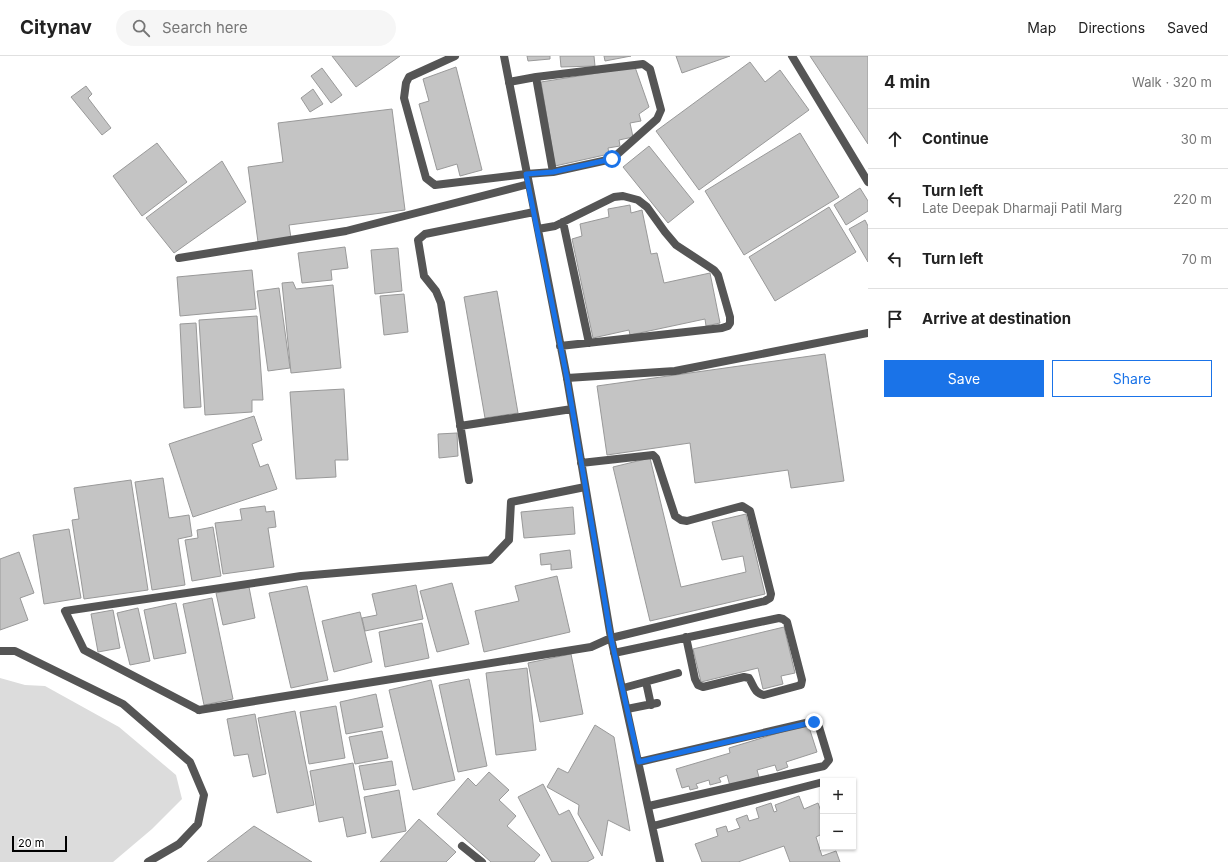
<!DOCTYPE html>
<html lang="en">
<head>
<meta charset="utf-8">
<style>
  :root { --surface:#fff; --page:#f6f6f6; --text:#222; --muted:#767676; --line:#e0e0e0; --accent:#1a73e8 }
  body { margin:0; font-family:Inter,sans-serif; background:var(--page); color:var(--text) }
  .controls { position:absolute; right:12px; bottom:12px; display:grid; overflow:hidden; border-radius:0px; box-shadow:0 1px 3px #0004 }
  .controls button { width:36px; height:36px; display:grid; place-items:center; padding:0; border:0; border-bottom:1px solid var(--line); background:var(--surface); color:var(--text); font:20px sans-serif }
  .scale { position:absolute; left:12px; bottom:10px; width:55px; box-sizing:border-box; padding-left:4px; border:2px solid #000; border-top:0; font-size:11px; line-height:14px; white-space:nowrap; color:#000; -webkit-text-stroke:3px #fff; paint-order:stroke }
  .stop { position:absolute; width:12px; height:12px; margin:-9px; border:3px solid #1a73e8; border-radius:50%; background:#fff }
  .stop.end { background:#1a73e8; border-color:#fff; box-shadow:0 1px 4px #0008 }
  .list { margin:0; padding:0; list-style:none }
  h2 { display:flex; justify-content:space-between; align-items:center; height:52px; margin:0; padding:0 16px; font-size:17px }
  h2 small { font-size:13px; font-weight:400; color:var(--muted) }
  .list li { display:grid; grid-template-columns:26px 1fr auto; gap:12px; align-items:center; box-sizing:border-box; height:60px; padding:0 16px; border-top:1px solid var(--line) }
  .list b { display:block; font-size:15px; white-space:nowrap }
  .list p { margin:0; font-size:13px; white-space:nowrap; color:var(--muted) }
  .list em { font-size:13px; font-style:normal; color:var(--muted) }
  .actions { display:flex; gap:8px; padding:12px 16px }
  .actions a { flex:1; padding:9px 0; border:1px solid var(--accent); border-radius:0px; text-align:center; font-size:14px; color:var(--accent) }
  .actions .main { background:var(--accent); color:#fff }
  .icon { flex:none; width:22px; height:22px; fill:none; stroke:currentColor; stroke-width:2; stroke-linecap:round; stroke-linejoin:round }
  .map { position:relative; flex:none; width:868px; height:806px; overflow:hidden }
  header { display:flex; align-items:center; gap:24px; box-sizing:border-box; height:56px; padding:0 20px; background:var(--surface); border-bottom:1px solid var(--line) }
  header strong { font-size:19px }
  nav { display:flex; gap:22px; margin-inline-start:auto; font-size:14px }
  .search { width:280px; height:36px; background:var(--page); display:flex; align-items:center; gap:10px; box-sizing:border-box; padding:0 14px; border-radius:22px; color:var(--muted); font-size:15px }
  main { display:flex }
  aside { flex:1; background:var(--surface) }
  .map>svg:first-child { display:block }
  .green { fill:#dcdcdc }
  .building { fill:#c4c4c4; stroke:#999 }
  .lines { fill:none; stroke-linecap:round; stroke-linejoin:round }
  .service { stroke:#555; stroke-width:8 }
  .minor { stroke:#555; stroke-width:8 }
  .route { stroke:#1a73e8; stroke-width:5 }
</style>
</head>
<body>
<header>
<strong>Citynav</strong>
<div class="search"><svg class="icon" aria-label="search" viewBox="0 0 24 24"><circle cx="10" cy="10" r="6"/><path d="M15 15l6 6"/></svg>Search here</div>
<nav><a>Map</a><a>Directions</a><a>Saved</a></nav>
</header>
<main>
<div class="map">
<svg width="868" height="806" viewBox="0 0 868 806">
  <rect width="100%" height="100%" fill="#fff"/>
  <path class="green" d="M0,622l25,7 20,1 74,41 57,48 6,24 -30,30 -39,33h-113z"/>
  <path class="building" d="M332,0h68l-44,31z
    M527,0h23v3l-22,2z
    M560,0h34l1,10 -34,1z
    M604,0h27l-26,5z
    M676,0h54l-48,17z
    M810,0h58v88z
    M750,6l15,20 15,-12 29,40 -110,80 -43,-59z
    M456,11l26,103 -22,6 -3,-12 -20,6 -18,-66 10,-3 -6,-22z
    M635,11l14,40 -10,7 2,7 -11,2 3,14 -14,3 1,6 -12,2 1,6 -54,12 -14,-84z
    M322,12l20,27 -11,8 -20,-27z
    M86,30l6,8 -4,4 23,30 -9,7 -31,-38z
    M313,33l10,15 -13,8 -9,-14z
    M392,53l13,101 -116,15 2,13 -33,4 -10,-75 35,-5 -5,-39z
    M800,77l39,64 -95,58 -39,-64z
    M157,87l30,39 -45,34 -29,-40z
    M649,90l45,56 -26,21 -45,-56z
    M222,105l24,41 -72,51 -28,-35z
    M860,132l8,13v10l-22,14 -12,-20z
    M630,149l1,8 11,-3 9,44 6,-1 7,30 46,-10 10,50 -14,3 -1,-7 -75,16 -1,-5 -36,8 -21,-99 10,-3 -2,-12 29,-7 -1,-8z
    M829,151l27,45 -81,49 -26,-44z
    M865,164l3,6v36l-19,-33z
    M345,191l3,21 -17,2 1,10 -30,3 -4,-30z
    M398,192l4,43 -27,3 -4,-44z
    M252,214l4,39 -76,7 -3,-39z
    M293,226l3,7 37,-4 8,83 -50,5 -9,-90z
    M279,232l11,80 -22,3 -11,-80z
    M497,235l21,122 -33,5 -21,-121z
    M404,238l4,38 -24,3 -4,-39z
    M257,260l6,84h-11v12l-47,3 -6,-95z
    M196,267l5,84 -17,1 -4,-84z
    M825,298l19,127 -53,7 -3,-18 -93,13 -5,-40 -83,12 -10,-69z
    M344,333l4,71h-13l1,17 -40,2 -6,-87z
    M254,360l8,24 -10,4 8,23 8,-3 9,25 -84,28 -24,-73z
    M457,377l1,23 -19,2 -1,-24z
    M650,402l31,129 65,-15 -3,-16 -21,4 -10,-38 34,-8 19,80 -115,27 -37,-154z
    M163,422l6,40 20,-3 3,21 -14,3 7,46 -33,5 -17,-108z
    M131,424l17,110 -64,9 -12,-79 7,-1 -5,-31z
    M265,450l1,6 8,-1 2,16 -8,1 6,39 -51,7 -8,-51 27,-3 -2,-11z
    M573,451l2,27 -51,4 -3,-26z
    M213,471l8,49 -29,5 -7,-41 13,-2 -1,-8z
    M69,473l12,69 -37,6 -11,-69z
    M570,494l2,18 -21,2v-6l-10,1 -1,-11z
    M19,496l15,41 -14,5 8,22 -28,10v-71z
    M557,520l13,56 -86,20 -9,-41 44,-10 -4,-15z
    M452,527l17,61 -32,8 -17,-61z
    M416,529l7,34 -58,12 -3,-13 15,-3 -5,-21z
    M307,530l21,94 -37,8 -22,-95z
    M249,531l6,31 -32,7 -7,-32z
    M212,542l21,101 -29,6 -21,-101z
    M176,547l10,50 -32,6 -10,-49z
    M138,552l12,53 -20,4 -13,-52z
    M113,554l7,38 -22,4 -7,-38z
    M360,556l12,50 -38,10 -12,-51z
    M422,567l7,35 -44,9 -6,-35z
    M784,571l11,46 -14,3 2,8 -20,5 -5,-21 -57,14 -8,-33z
    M571,598l12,60 -43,8 -12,-59z
    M527,612l9,82 -40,5 -10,-82z
    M469,623l18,87 -29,6 -19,-87z
    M431,624l24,100 -42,10 -24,-100z
    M376,638l7,33 -37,7 -6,-32z
    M336,650l9,52 -36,6 -9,-52z
    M295,655l19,94 -37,8 -19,-95z
    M255,658l11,60 -13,3 -5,-23 -14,2 -7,-37z
    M808,668l9,28 -31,10 2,5 -11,4 -2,-6 -18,5 2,7 -29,9 -3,-11 -8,3 2,4 -11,3 -1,-5 -13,4 2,4 -8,2 -1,-4 -7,2 -6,-19 54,-16 -1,-5z
    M595,669l19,12 16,94 -22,-11 -6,36 -24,-42 1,-9 -32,-18 11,-19 10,5z
    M382,675l6,27 -33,6 -6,-27z
    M392,705l4,24 -32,5 -5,-24z
    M353,707l13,70 -19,4 -4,-20 -24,5 -9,-51z
    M489,716l20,18 -10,10 17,16 -9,10 33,29 -6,7h-43l-54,-48 31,-36 8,8z
    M543,728l16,31 10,-5 25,48 -7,4h-35l-34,-65z
    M399,734l7,41 -34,7 -8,-41z
    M799,740l5,13 14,-6 5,14v11l-2,1 1,5 -6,3 6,19 14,-5 4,11h-50l-6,-16 -46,16h-36l-7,-18 23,-8 -2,-7 10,-3 2,6 12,-4 -4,-9 11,-4 2,6 10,-3 -3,-10 15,-5 3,9 3,-1 -2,-6z
    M419,763l37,33 -10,10h-66z
    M254,770l58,36h-105z"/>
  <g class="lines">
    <path class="service" d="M536,21l17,95
      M509,26l27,-5 107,-13 7,5 11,41 -4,9 -45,40 -59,13 -27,2
      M567,322l108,-7 193,-38
      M646,626l5,23
      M623,632l55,-15
      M627,653l30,-6
      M199,654l-115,-60 -19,-39 236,-35 189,-16 19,-20 2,-38 74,-15
      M462,790l20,16"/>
    <path class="minor" d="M455,0l-46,21 -3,6 -2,15 22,80 9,7 91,-11
      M504,0l63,322 44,260 49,224
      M792,0l76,126
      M563,166l26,121
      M538,173l17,-3 59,-29 9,-1 15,4 9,7 18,25 11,13 38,25 4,5 12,42v6l-2,3 -6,2 -162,18
      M179,202l167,-27 183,-47
      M460,370l112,-17
      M469,424l-28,-177 -5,-12 -12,-15 -6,-36 7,-6 109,-22
      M0,595h15l108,53 67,58 14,33 -6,29 -19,20 -31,18
      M614,597l165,-35 4,1 4,3 15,58 -1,5 -37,10c-10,-2 -10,-9 -15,-17l-5,-1 -41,10 -5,-2 -3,-6 -9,-42
      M199,654l392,-63 20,-9 154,-37 5,-3 1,-4 -21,-83 -8,-5 -55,15 -6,-1 -6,-4 -19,-58 -3,-3 -72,8
      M639,706l171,-40h4l5,5 10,33 -5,6 -175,40
      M653,770l170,-44"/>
  </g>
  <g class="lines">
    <path class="route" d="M612,103l-59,13 -27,2 41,204 44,260 28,124 175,-40"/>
  </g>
</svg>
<div class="controls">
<button>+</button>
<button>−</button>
</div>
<div class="scale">20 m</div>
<div class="stop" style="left:612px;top:103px"></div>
<div class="stop end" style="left:814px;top:666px"></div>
</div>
<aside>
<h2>4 min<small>Walk · 320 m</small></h2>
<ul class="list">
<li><svg class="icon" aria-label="ahead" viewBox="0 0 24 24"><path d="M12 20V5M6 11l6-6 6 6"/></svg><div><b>Continue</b></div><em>30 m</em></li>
<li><svg class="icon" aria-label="left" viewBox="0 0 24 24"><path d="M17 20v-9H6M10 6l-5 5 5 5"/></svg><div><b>Turn left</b><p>Late Deepak Dharmaji Patil Marg</p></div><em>220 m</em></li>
<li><svg class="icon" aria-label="left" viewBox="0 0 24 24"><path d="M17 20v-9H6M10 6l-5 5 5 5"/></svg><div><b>Turn left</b></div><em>70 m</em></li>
<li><svg class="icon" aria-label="arrive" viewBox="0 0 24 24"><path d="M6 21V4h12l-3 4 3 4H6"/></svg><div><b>Arrive at destination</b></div></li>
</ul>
<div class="actions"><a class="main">Save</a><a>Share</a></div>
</aside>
</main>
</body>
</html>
